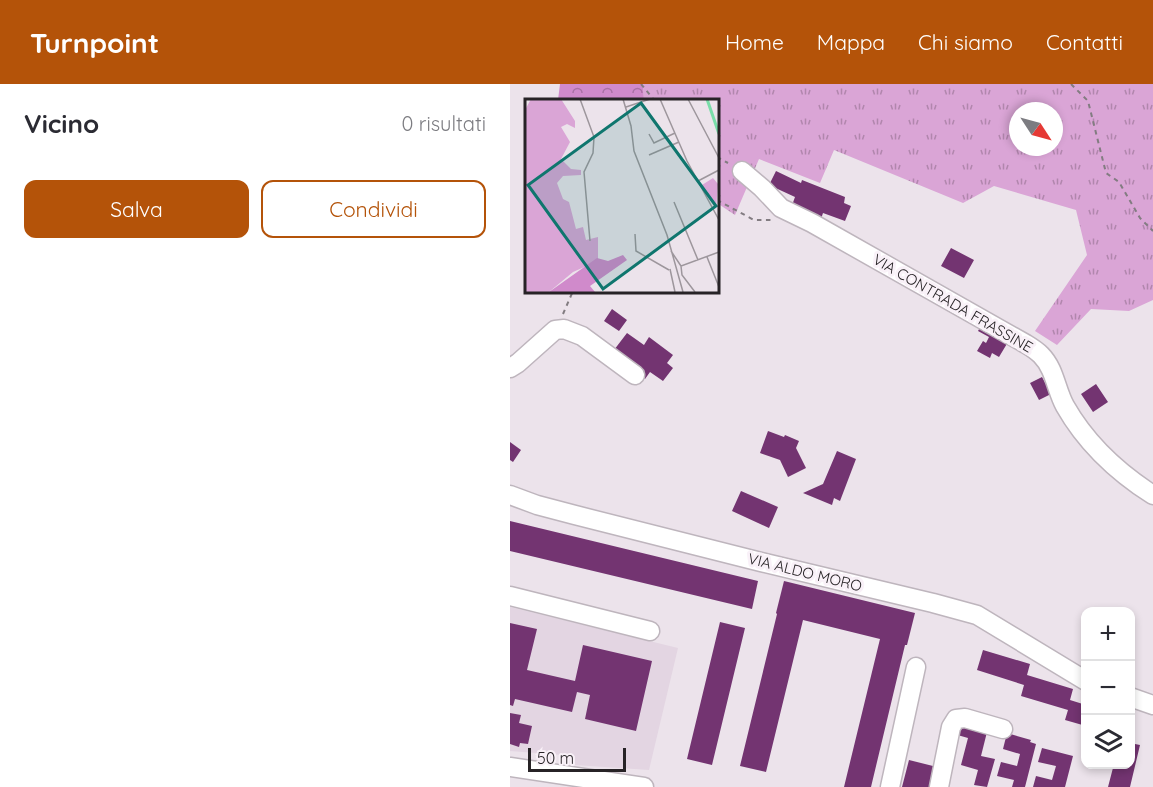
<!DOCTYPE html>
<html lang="it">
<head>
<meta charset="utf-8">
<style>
  :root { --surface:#fff; --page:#f7f7f7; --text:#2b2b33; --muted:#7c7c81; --line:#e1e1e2; --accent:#b45309 }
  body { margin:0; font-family:Quicksand,sans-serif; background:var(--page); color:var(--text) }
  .controls { position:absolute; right:18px; bottom:18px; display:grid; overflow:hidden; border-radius:12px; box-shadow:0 3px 9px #0003 }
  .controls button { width:54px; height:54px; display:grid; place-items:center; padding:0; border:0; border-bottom:2px solid var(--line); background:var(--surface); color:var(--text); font:30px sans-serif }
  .compass { position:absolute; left:499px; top:18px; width:54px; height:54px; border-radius:50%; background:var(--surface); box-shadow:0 3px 9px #0003; rotate:126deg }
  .scale { position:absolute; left:18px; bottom:15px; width:98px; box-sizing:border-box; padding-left:6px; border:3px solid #272326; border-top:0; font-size:16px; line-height:21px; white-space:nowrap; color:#272326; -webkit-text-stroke:4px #f9f1f8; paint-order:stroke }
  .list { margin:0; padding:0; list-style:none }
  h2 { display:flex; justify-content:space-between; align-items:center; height:78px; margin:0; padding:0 24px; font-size:26px }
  h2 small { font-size:20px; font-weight:400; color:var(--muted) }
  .actions { display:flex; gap:12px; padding:18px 24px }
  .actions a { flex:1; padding:14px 0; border:2px solid var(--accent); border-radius:12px; text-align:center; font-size:21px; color:var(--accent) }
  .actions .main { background:var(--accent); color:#fff }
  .icon { flex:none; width:33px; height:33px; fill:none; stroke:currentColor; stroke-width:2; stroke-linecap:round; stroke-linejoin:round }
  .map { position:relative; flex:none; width:643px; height:703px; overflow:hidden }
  header { display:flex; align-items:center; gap:36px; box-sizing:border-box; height:84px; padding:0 30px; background:var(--accent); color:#fff }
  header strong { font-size:28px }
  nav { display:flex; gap:33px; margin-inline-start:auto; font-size:21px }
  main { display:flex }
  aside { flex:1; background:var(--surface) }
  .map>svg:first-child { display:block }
  .built { fill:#e3d5e2 }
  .grass { fill:url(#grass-tufts); fill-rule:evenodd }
  .forest { fill:url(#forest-crowns) }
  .building { fill:#733471 }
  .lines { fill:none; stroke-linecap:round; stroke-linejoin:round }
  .minor-casing { stroke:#beb5bd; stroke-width:21 }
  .path { stroke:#827c81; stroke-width:2; stroke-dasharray:4.5 4.5; stroke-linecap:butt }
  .minor { stroke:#fff; stroke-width:18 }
  .labels { text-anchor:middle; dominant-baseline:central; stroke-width:6; stroke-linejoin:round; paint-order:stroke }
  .street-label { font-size:15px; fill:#272326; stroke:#f9f1f8 }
  .inset-river { fill:none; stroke:#79dda9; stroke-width:3 }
  .inset-road { fill:none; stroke:#9d969c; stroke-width:1.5 }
  .view { fill:#0f766e; fill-opacity:0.15; stroke:#0f766e; stroke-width:3 }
  .inset-edge { fill:none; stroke:#272326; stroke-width:3 }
</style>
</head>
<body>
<header>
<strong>Turnpoint</strong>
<nav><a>Home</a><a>Mappa</a><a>Chi siamo</a><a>Contatti</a></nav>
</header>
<main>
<aside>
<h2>Vicino<small>0 risultati</small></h2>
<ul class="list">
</ul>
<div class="actions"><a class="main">Salva</a><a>Condividi</a></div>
</aside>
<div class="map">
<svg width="643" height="703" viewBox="0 0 643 703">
  <defs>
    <pattern id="grass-tufts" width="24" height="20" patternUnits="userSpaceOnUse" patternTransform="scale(1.5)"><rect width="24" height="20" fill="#daa5d6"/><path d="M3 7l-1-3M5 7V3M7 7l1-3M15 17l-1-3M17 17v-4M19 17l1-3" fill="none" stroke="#b186ad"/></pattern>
    <pattern id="forest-crowns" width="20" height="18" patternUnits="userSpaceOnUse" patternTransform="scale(1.5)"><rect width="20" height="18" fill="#d08acb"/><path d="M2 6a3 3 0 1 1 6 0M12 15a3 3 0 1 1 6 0" fill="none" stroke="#a970a5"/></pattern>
  </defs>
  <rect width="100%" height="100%" fill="#ece3eb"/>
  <path class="built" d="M0,523l168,41 -29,122 -74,-5v-9l-65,-5z"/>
  <path class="grass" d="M133,0h510v216l-24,11 -38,-2 -34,36 -22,-14 52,-76 -11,-45 -82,-24 -31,17 -129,-53 -14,33 -61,-24 -24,56 -18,-12v-103h-73zM508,27h36v36h-36z"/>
  <path class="forest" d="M50,0h83l1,16h-86z"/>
  <path class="building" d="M266,87l25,12 1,-3 43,17 -1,6 7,3 -6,15 -22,-8 -2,6 -30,-11 4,-11 -26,-12z
    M441,164l23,12 -10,18 -23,-12z
    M102,225l15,11 -8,11 -15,-10z
    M473,238l28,15 -12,20 -7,-4 -2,5 -13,-7 6,-10 3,2 3,-6 -11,-6z
    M117,249l17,12 5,-8 24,18 -6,8 6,5 -10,13 -13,-9 -5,7 -27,-21 -4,-8z
    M532,293l9,17 -12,6 -9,-17z
    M586,300l12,18 -15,10 -12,-18z
    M258,347l16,6 1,-2 14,6 -3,7 10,20 -18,9 -8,-17 -20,-7z
    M0,358l11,8 -8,12 -3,-2z
    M327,367l19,8 -16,42 -6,-3 -2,7 -29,-12 20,-9z
    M231,407l37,16 -9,21 -37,-17z
    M0,437l248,60 -6,28 -242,-58z
    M274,497l131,32 -8,32h-2l-34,142h-27l36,-148 -77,-19 -37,152 -26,-6 37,-152 -1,-1z
    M210,538l25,6 -33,137 -25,-6z
    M0,539l27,6 -10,41 48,11 8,-36 69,16 -16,70 -51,-12 5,-24 -13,-3 -5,20 -57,-13 -2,7 -3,-1z
    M473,566l47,14 -3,11 46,14 -3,11 16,5v21l-21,-6 3,-10 -47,-14 3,-11 -47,-15z
    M0,629l11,2 -2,8 13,3 -4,18 -8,-1 -1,4 -9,-3z
    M447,636l31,8 -7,28 14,3 -8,28 -13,-2 4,-15 -17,-5 7,-27 -14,-4z
    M497,649l24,7 -1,2 6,2 -11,43h-13l2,-7 -17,-4 4,-14 16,4 3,-12 -17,-5z
    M620,659l10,2 -10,42h-22l6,-23h16z
    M532,664l31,8 -8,31h-32l3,-11 16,4 4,-14 -18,-4z
    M399,676l28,7 -4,20h-31z"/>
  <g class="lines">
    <g class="minor-casing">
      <path id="minor" d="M232,87l20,17 19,20 31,15 214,121c5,3 11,7 15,11 14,14 15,35 24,51 21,37 52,66 88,89
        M0,284l8,-5 37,-33 9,-1 18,7 53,39
        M0,411l27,10 38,10 186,47 172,41 44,12 109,66
        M0,512l140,35
        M620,613l23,8
        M0,683l134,20
        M380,703l26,-120
        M429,703l12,-60 5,-8 9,-1 38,11"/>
    </g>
    <path class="path" d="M131,0l13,16
      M561,0l17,17 18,72 13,9 21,36 13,13
      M207,73l11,6
      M207,116l37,20h18
      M53,230l10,-23"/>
    <use href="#minor" class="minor"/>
  </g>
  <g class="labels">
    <g class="street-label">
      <text transform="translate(443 219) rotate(30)">VIA CONTRADA FRASSINE</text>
      <text transform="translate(295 488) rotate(14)">VIA ALDO MORO</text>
    </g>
  </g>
  <g transform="translate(15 15)">
    <rect width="194" height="194" fill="#ece3eb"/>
    <path d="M6,0h30l14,22v7l-8,-4 -6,3 9,15 -9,17 10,10 10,1v5l-18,1 -6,7 6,16 6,3 7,27 7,-2 3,13 12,-3v24l-25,11 -24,20h-24v-182z" fill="#daa5d6"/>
    <path d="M98,156l4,5 -37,26 5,6h-46l48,-34 11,3z" fill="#d08acb"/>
    <path d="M188,79l5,6 -2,25 -14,-24z" fill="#daa5d6"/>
    <path class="inset-river" d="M182,0l12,35"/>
    <path class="inset-road" d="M55,0l14,38 -1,16 -9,19 6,69M98,0l8,27 3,25 33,84 16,57M135,0l27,62 32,59M163,0l31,59M101,8l24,-8M124,35l5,9 21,-10M124,56l30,-13M173,82l21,-11M149,103l24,58M110,135l1,17 33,19M146,152l10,15M182,158l12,30M145,170l5,23M170,193l-13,-17 -1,-9 38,-14"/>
    <path class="view" d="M116,4l75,103 -113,83 -75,-104z"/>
    <rect width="194" height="194" class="inset-edge"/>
  </g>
</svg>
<div class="controls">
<button>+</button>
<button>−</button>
<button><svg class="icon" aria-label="layers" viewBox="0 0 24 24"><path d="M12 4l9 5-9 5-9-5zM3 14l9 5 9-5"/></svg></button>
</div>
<svg class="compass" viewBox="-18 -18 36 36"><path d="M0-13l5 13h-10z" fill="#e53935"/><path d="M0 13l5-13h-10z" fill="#7c7c81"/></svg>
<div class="scale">50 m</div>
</div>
</main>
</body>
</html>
